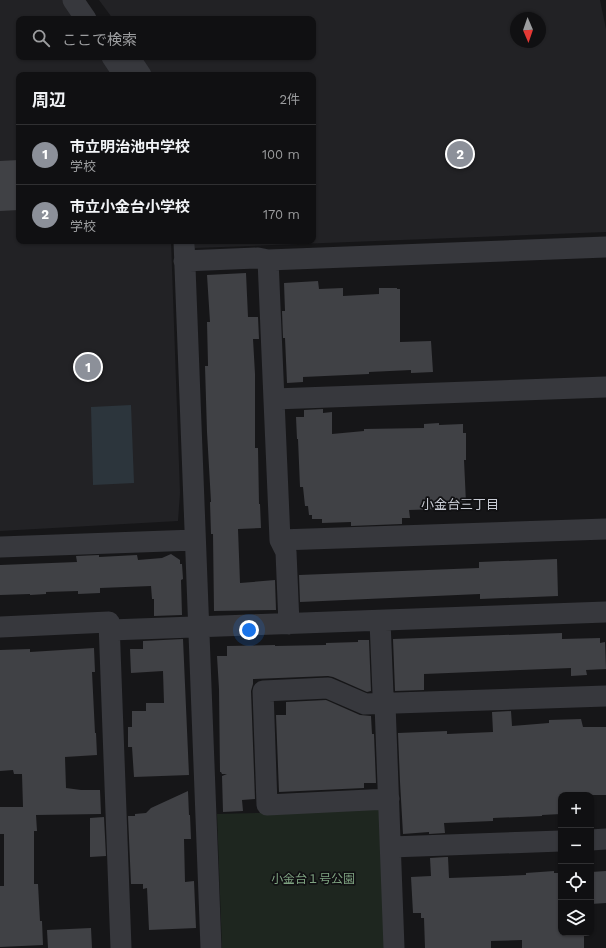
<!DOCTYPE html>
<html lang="ja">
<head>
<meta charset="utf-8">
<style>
  :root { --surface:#101012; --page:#19191b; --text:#f1f3f6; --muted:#9c9d9f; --line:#303032; --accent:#8c9099 }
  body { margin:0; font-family:"Work Sans","Noto Sans JP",sans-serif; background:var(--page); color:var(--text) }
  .controls { position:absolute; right:12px; bottom:12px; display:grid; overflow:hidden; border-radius:8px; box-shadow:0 1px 3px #0004 }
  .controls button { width:36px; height:36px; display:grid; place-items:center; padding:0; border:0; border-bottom:1px solid var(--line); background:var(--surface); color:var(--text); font:20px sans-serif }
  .compass { position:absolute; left:510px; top:12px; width:36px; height:36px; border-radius:50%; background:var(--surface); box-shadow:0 1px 3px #0004; rotate:178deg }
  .you { position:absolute; left:249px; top:630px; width:14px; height:14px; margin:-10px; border:3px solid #fff; border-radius:50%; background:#1a73e8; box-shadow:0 0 0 6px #1a73e833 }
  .badge { display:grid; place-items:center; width:26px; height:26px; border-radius:50%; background:var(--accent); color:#fff; font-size:13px; font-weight:700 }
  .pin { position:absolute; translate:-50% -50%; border:2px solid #fff; box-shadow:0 1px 4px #0006 }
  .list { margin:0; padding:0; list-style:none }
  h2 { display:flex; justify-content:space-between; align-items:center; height:52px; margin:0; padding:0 16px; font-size:17px }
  h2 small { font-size:13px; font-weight:400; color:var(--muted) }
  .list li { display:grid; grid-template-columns:26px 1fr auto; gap:12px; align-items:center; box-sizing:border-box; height:60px; padding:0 16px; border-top:1px solid var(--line) }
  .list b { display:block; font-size:15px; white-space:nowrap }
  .list p { margin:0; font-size:13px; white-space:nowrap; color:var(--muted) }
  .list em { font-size:13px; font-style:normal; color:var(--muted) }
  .icon { flex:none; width:22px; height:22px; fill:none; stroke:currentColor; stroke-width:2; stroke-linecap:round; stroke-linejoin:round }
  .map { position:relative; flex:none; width:606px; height:948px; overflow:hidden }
  .search { position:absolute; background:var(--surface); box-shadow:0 1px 3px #0004; left:16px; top:16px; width:300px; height:44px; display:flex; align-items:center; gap:10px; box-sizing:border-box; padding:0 14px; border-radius:8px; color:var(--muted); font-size:15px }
  .panel { position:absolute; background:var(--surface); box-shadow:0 1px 3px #0004; left:16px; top:72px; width:300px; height:172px; border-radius:8px }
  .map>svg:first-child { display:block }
  .built { fill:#222225; fill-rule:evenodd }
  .green { fill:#1e261f }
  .water { fill:#2c353c }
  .building { fill:#404145 }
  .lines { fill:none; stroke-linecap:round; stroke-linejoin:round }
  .street { stroke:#37383d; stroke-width:21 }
  .labels { text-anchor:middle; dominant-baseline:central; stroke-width:3.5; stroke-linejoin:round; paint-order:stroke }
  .park-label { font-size:12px; fill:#7fa381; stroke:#111113 }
  .neighbourhood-label { font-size:13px; fill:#c9ccd4; stroke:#111113 }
</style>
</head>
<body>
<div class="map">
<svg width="606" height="948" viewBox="0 0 606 948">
  <rect width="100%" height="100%" fill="#161618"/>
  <path class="built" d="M0,0h65l12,19h-58v38h83l12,18h-95v166h152l9,252 -2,28 -178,10z
    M99,0h501l6,29v203l-411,16v-7h118v-166h-162l-12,-18h174v-38h-200zM516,18h24v24h-24z"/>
  <path class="green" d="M381,807l4,141h-163l-5,-134 41,-1z"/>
  <path class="water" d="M131,405l3,78 -41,2 -2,-78z"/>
  <path class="building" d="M19,160v50l-19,1v-50z
    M246,273l2,44h10l1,22h-6l2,35v74h3l1,56h1l1,24 -23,1 2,54 35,-3 1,30 -62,1 -1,-77h-2l-1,-32h1l-4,-70 -2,-66h3v-2l-1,-42h3l-3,-47z
    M318,281l1,8 24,-1v8l36,-2v-6h18v1h3v53l31,-1 2,31 -22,1v-3l-42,2v2l-66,3v5l-16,1 -2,-45h-2l-1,-27h3l-1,-28z
    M323,409v4l9,-1v22l32,-3v-2l60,-1v-4l15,-1v2l24,-1v9h3v27h-2l2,43 -27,1v5l-30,1 1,8h-8v6l-51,2v-4l-29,1v-4h-10v-4h-3l-1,-9h-3l-2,-19h-3l-2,-48h-1l-1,-22h8v-7z
    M171,554l9,6v4h2l1,15 -2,1 1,35 -28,1v-17h-2l-1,-13 -51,2v5l-22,1v-3l-32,1v2l-16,1v-1l-30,1v-30l77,-3 -1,-6 23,-1v2l38,-2 1,5 24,-2z
    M557,559l1,37 -78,3v-5l-180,8 -1,-27 180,-7v-6z
    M562,633v6l38,-1v5l5,-1 1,27 -20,1 1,5 -16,1v-8l-147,6v16l-29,1 -2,-52z
    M183,639l6,136 -55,2 -2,-30h-4v-20h4v-16h14v-8h18l-1,-32 -32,2 -1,-24h13v-8z
    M358,640h11l2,51 -4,1 -34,-15 -5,-1 -75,3v5l-2,7 4,108 -13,1 1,11 -20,1 -1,-36 5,-2h-5l-1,-2h-1l-1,-83 -2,-33h10v-10l48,-1v1l51,-1v-2l32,-1z
    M94,648l1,24h-3l3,61h1l1,22 -32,2 1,31 15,2h19l1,24 -65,1 1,16h-3v53h4l2,37h2l1,24 -43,2v-61h4v-52h-4v-27h23l-1,-33h-8l-1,-4 -13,1v-121l30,-1v3z
    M326,700l34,15 11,1 1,18h2l2,49h-12v5l-85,4 -3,-77h10v-13z
    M511,711l1,15 37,-3v-3l32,-1 2,8h23v68h-45v19l-19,1v1l-49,2v3l-49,2 1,10 -16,1v-2l-26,2 -3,-52 -2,-49 49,-2v3l46,-2 -1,-20z
    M188,791l1,24h1l1,24h-7l1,43 9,-1 2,47 -47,2 -2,-42 -4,1v-5h-12l-3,-68h7v-2l11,-1 5,-5z
    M104,817l2,39 -16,1v-39z
    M446,857h2l1,21 54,-2 23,-1v-2l28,-2v2h7v60h23v15h-62v-8l-31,1v7h-66l-1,-30h-3v-5h-8l-2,-36 20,-1 -1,-18z
    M606,871v32l-15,1v-32z
    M91,928l1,20h-44l-1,-18z"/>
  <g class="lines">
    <path class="street" d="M73,0l13,19
      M112,57l12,18
      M129,57l12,18
      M184,241l27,707
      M268,260l12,280 6,12 3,72
      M184,261l74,-3 10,2 338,-13
      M274,399l332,-12
      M280,540l326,-11
      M0,547l195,-7
      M380,621l3,73 2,10 9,244
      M0,627l109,-5 12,326
      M110,630l496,-18
      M389,799l-122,6 -4,-114 65,-3 37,16 241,-8
      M591,840l15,-1
      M391,847l170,-6"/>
  </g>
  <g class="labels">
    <g class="park-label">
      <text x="313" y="879">小金台１号公園</text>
    </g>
    <g class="neighbourhood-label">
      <text x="460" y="504">小金台三丁目</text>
    </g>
  </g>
</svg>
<div class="controls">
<button>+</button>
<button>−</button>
<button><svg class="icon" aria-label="locate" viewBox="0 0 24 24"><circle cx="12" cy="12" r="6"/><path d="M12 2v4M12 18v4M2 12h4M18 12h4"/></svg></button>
<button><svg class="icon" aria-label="layers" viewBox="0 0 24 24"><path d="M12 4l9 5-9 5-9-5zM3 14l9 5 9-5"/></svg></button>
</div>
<svg class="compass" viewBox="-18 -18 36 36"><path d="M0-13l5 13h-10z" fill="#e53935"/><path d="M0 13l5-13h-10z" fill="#9c9d9f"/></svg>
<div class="you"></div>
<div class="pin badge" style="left:88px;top:367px">1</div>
<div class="pin badge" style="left:460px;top:154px">2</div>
<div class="search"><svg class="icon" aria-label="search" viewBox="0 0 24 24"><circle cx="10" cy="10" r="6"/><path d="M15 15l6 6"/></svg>ここで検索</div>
<section class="panel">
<h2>周辺<small>2件</small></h2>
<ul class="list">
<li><span class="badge">1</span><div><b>市立明治池中学校</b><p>学校</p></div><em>100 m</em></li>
<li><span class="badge">2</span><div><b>市立小金台小学校</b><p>学校</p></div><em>170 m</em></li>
</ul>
</section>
</div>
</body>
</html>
